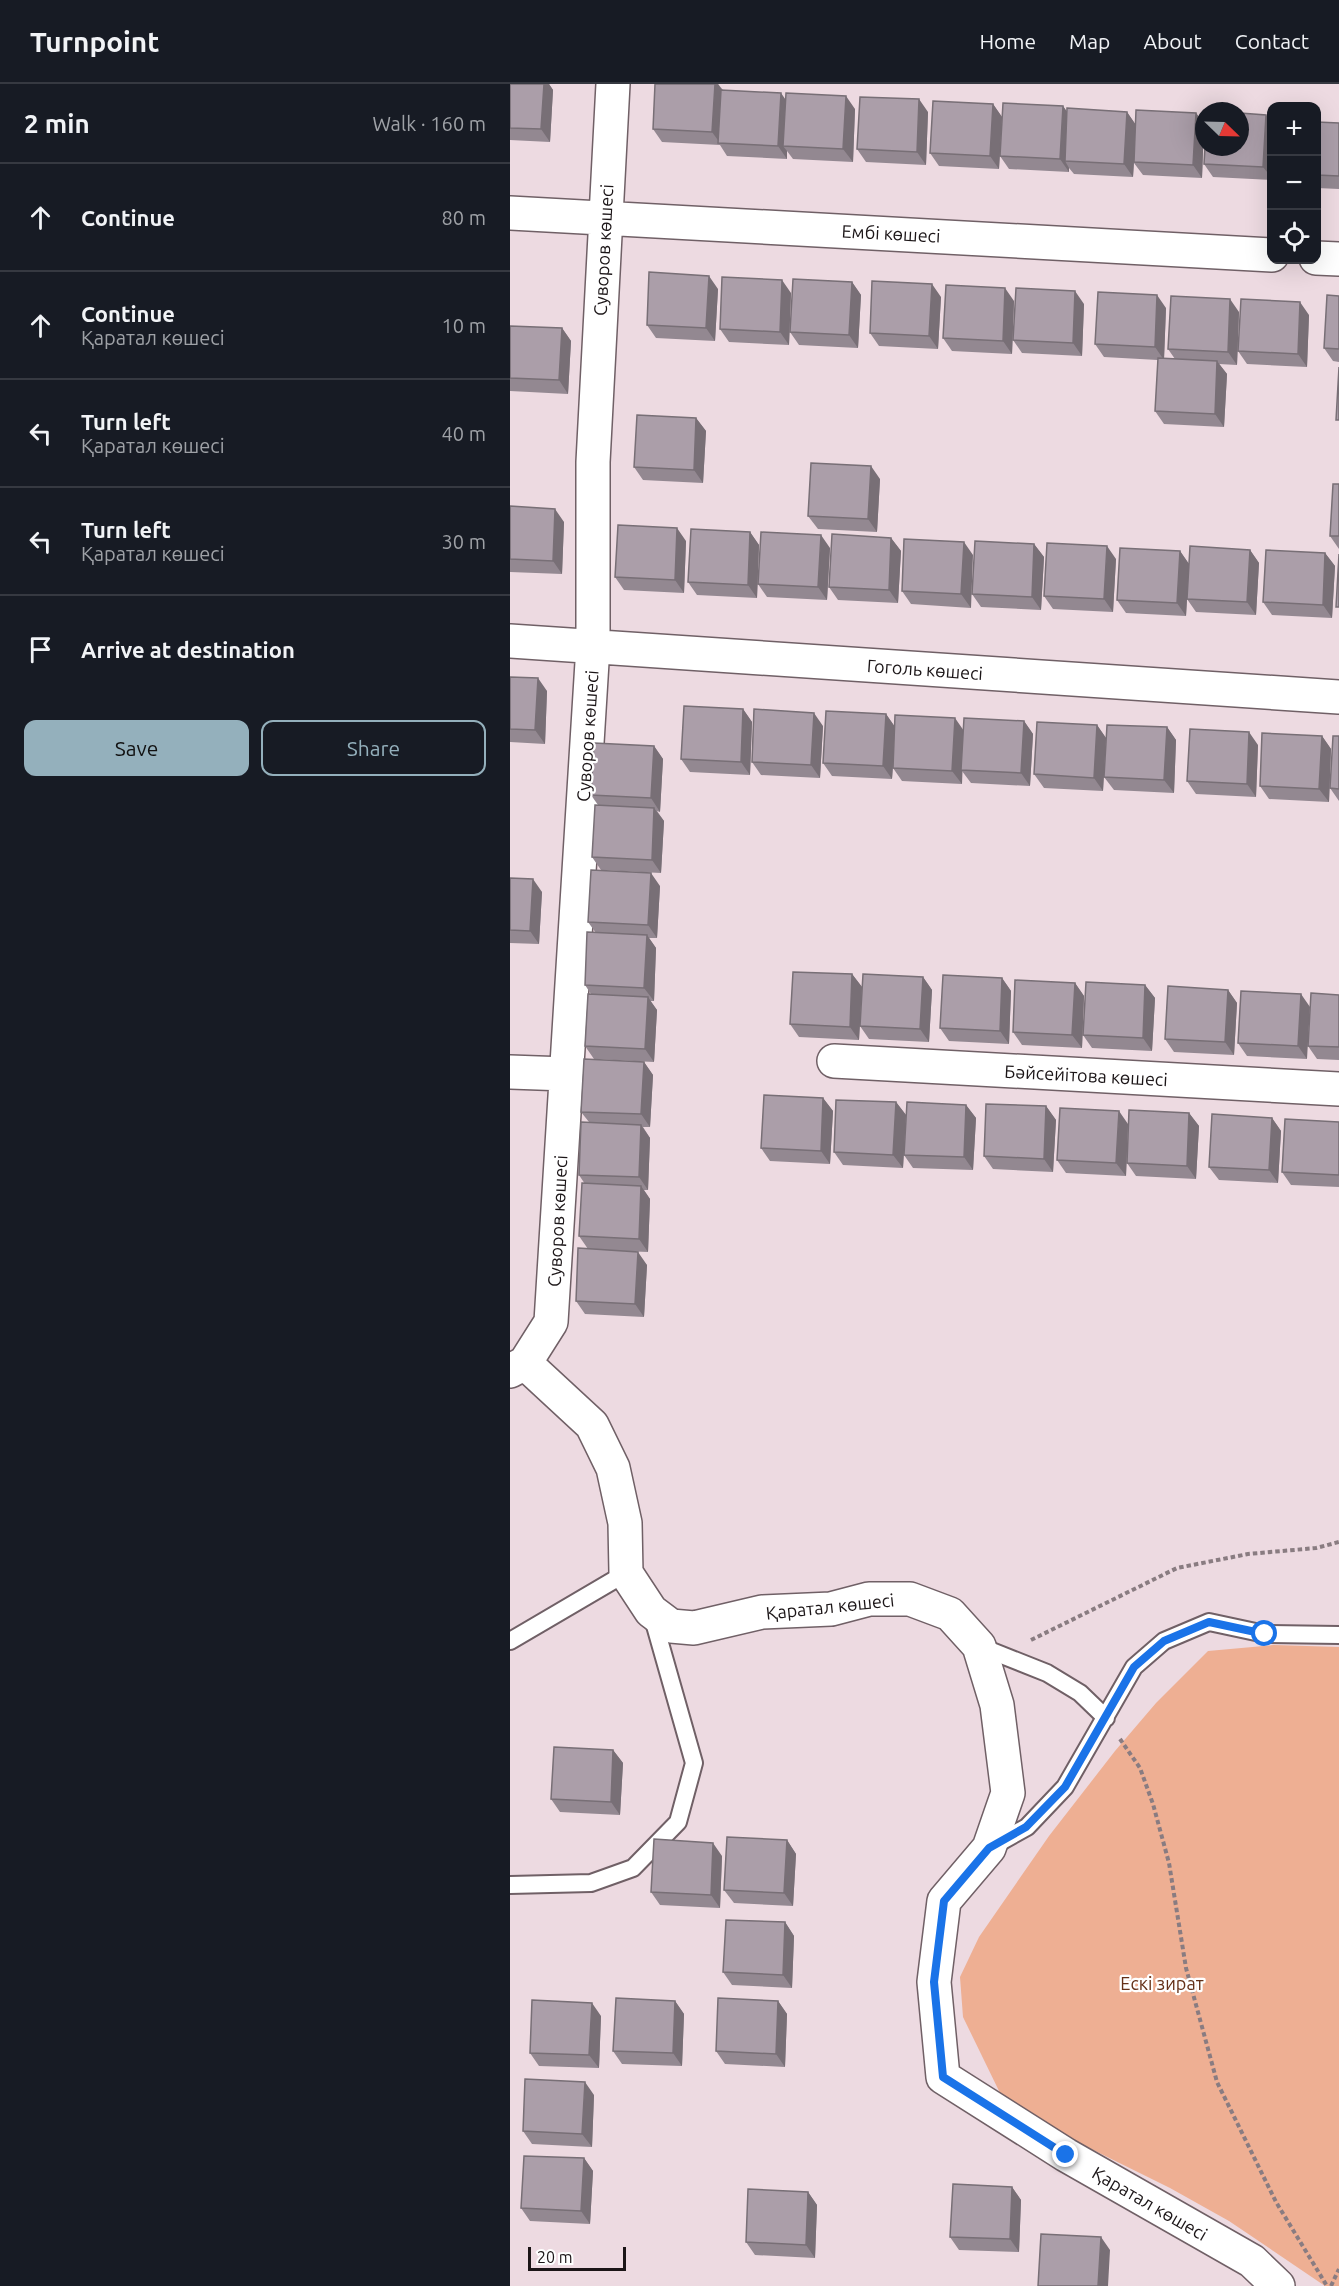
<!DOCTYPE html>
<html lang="en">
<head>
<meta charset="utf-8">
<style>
  :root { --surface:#171b24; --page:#20242c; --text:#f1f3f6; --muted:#9ea1a6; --line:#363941; --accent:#94b0bc }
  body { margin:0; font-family:Ubuntu,sans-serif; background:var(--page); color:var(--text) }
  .controls { position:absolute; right:18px; top:18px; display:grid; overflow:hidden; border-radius:12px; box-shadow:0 6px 24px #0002 }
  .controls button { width:54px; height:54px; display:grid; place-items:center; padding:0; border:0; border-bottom:2px solid var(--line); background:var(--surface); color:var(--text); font:30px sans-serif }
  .compass { position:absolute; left:685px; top:18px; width:54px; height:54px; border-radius:50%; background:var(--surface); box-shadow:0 6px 24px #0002; rotate:113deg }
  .scale { position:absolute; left:18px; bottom:15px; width:98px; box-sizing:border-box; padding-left:6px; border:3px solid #1b1517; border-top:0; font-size:16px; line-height:21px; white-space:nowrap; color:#1b1517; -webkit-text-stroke:4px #fff; paint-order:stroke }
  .stop { position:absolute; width:18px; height:18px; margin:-14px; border:4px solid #1a73e8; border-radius:50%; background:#fff }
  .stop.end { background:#1a73e8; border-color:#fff; box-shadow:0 2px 6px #0008 }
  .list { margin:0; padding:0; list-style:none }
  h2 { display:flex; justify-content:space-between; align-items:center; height:78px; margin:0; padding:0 24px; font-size:26px }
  h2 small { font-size:20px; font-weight:400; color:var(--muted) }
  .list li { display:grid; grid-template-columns:39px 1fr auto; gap:18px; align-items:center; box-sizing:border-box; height:108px; padding:0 24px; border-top:2px solid var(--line) }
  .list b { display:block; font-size:22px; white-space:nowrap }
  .list p { margin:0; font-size:20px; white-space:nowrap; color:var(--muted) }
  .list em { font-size:20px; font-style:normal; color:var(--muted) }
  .actions { display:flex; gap:12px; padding:18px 24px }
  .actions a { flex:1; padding:14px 0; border:2px solid var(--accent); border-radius:12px; text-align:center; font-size:21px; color:var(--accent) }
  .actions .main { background:var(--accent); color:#111 }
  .icon { flex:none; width:33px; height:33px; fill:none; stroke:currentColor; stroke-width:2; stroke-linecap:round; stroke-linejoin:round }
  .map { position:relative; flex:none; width:829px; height:2202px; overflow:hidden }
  header { display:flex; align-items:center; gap:36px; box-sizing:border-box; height:84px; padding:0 30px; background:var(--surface); border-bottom:2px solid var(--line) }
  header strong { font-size:28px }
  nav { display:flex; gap:33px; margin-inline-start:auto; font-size:21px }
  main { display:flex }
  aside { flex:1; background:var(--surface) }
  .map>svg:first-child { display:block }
  .green { fill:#eeaf93 }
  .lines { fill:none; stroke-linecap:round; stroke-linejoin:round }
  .lane-casing { stroke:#706066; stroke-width:20 }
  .street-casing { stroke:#706066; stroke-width:36 }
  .path { stroke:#897c81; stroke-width:4; stroke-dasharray:4.5 3; stroke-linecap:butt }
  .lane { stroke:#fff; stroke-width:16 }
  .street { stroke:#fff; stroke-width:33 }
  .wall { fill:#938891 }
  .shaded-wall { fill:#786f76 }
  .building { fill:#ab9ea9; stroke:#786f76; stroke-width:1.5 }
  .route { stroke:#1a73e8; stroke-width:8 }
  .labels { text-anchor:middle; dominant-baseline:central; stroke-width:4.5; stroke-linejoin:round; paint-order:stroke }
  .street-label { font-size:18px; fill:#1b1517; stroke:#fff }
  .park-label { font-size:18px; fill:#643017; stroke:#fff }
</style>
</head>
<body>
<header>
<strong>Turnpoint</strong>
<nav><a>Home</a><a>Map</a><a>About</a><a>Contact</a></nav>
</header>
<main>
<aside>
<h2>2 min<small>Walk · 160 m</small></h2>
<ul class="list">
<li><svg class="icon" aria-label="ahead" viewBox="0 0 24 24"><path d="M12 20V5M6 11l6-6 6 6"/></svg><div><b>Continue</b></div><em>80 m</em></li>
<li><svg class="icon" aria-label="ahead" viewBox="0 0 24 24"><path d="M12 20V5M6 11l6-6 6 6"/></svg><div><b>Continue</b><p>Қаратал көшесі</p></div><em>10 m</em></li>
<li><svg class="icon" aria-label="left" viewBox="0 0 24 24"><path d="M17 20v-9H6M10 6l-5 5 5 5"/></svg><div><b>Turn left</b><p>Қаратал көшесі</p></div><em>40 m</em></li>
<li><svg class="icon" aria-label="left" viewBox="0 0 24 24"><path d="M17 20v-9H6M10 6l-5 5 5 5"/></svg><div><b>Turn left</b><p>Қаратал көшесі</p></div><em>30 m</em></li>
<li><svg class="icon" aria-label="arrive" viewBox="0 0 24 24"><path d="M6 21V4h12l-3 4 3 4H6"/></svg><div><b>Arrive at destination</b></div></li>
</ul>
<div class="actions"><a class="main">Save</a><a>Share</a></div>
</aside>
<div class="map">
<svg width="829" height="2202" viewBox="0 0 829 2202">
  <rect width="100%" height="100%" fill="#eddae1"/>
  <path class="green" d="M764,1561l65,2v639h-14l-96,-65 -59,-33 -97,-48 -73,-47 -37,-76 -3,-40 19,-40 70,-101 66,-85 41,-48 52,-52z"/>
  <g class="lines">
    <g class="lane-casing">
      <path id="lane" d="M0,1557l116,-68
        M469,1562l68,27 33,20 26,25
        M483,1762l34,-19 38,-40 69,-120 30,-26 45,-19 56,12 74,1
        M0,1801l81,-2 42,-15 45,-46 16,-59 -42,-148"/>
    </g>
    <g class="street-casing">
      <path id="street" d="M0,129l762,42
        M806,174l23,1
        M0,557l829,56
        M324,977l505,28
        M0,988l56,2
        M15,1279l67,62 21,43 12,55 1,50 25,38 20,15 23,2 68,-16 69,-3 38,-10h41l40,15 29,32 18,59 11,88 -19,55 -45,53 -10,81 9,95 123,78 186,106 26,25
        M0,1287l15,-8 26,-41 42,-676v-184l20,-378"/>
    </g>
    <path class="path" d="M521,1556l146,-72 71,-14 68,-6 23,-6
      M610,1655l20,29 13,36 16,59 17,105 31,114 59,120 51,84
      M821,2202l8,-17"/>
    <use href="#lane" class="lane"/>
    <use href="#street" class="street"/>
  </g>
  <path class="wall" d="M0,0h39l4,6 -3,52 -40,-2z
    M145,0h63l5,6 63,11 69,8 -2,53 -60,-3 -6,-8v8l-60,-3 -7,-11 -58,-3 -9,-13z
    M483,20l9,13 -3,52 -60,-3 -9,-13z
    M553,22l4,6h60l8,12 61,-11 8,11 -2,54 -59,-3 -9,-12 -1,14 -59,-3 -5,-6v4l-60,-3 -9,-13z
    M418,28l-2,53 -60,-3 -9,-13z
    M756,31l6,7v58l-59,-3 -9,-13z
    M807,38l22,1v66l-22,-1z
    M342,198l9,13 -3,53 -59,-3 -9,-13z
    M208,205l-3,52 -59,-3 -9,-13z
    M281,209l-2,52 -60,-3 -9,-13z
    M829,212v66l-6,-1 -9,-13z
    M431,213l-3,52 -59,-3 -9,-13z
    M504,217l-2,53 -60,-3 -9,-13z
    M574,220l-2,52 -60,-3 -9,-13z
    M656,224l-2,50 11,1 -7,-10 71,-37 -2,53 -18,-1 8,10 -3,53 -60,-3 -9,-13 3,-51 -54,-3 -9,-13z
    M799,231l-2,52 -60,-3 -9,-13z
    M0,242l52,2 9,13 -3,53 -58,-3z
    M186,334l10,13 -3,52 -60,-3 -9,-13z
    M370,395l-3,53 -59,-3 -10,-13z
    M829,400v65l-9,-13z
    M0,422l54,16 -2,52 -52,-2z
    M240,448l9,13 -2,53 -60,-3 -9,-13z
    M381,454l10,13 -3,52 -60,-3 -9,-13z
    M176,457l-2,52 -60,-3 -9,-13z
    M454,458l7,66 -60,-4 -9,-13z
    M524,460l10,13 -3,53 -60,-3 -9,-13z
    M320,464l-3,52 -60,-3 -9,-13z
    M740,466l9,13 -3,52 -60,-3 -9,-13 -1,17 -60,-3 -9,-13 63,-49 9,13z
    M815,469l10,13 -3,52 -60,-3 -9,-13z
    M606,475l-3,53 -60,-3 -9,-13z
    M0,593l37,14 -2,53 -35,-2z
    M233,625l9,13 -2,53 -60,-3 -9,-13z
    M376,630l9,13 69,4 60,-10 9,13 -3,52 -59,-3 -9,-12v13l-60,-3 -9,-13 -1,11 -60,-3 -9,-13z
    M587,641l9,13 -3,53 -59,-3 -10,-14z
    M313,642l-3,52 -59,-3 -9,-13z
    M657,643l9,13 -2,53 -60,-3 -10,-13z
    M812,652l9,13 -2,53 -60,-3 -9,-13z
    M829,652v65l-9,-13z
    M748,661l-2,52 -60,-3 -9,-13z
    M144,662l9,13 -3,53 -3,-1 7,10 -3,52 -60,-3 -9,-13 6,-52 -7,-10z
    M0,794l32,14 -3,52 -29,-1z
    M150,802l-3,52h-8l7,10 -2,53h-4l7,9 -3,52 -60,-3 -9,-13 6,-52 -6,-9 11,-52 -8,-11z
    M342,890l10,13 -3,53 -60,-3 -9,-13z
    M413,893l9,13 -3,52 -60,-3 -9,-13z
    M492,894l9,13 -2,53 -60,-3 -9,-13z
    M565,899l9,13 -2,52 -60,-3 -9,-13z
    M635,901l10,13 -3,53 -60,-3 -9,-13z
    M718,906l9,13 -3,52 -60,-3 -9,-13z
    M791,910l6,65 -60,-3 -9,-13z
    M829,911v65l-22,-1 -9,-13z
    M134,978l9,13 -3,52h-7l7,11 -2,52h-4l6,9 -2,53 -25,-1 24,14 -3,52 -59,-3 -9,-13 12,-52 -9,-13 6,-52 -6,-9 10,-53 -8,-10z
    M313,1014l10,13 -3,53 -60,-3 -9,-13z
    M386,1018l10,13 -3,53 -60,-3 -9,-13z
    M456,1021l10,13 -3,52 -60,-2 -9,-13z
    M536,1022l10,14 -3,52 -60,-3 -9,-13z
    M679,1029l10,13 -3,53 -60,-3 -9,-13z
    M762,1034l9,13 -3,52 -59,-3 -10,-13z
    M829,1038v65l-48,-2 -9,-13z
    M618,1040l-2,52 -60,-3 -9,-13z
    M103,1666l10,13 -3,52 -60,-3 -9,-13z
    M277,1756l9,14 -3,52 -59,-3 -10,-13z
    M212,1772l-2,52 -60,-3 -9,-13z
    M275,1838l9,14 -2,52 -60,-3 -9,-13z
    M165,1917l9,13 -2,52 -60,-2 -9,-13z
    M268,1917l9,13 -2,53 -60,-3 -9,-13z
    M91,1932l-2,52 -60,-2 -9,-13z
    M84,2011l-2,52 -60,-3 -9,-13z
    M74,2074l9,13 -3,53 -60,-3 -9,-13z
    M502,2103l9,13 -2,52 -60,-2 -9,-13z
    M298,2108l9,13 -2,53 -60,-3 -9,-13z"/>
  <path class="shaded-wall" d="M34,0h5l4,6 -3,52 -9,-13z
    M205,0h3l6,9 -4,50 -8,-11z
    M271,9l9,13 -7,40 4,5v8l-9,-13z
    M336,12l9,13 -2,53 -10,-13z
    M409,15l9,13 -2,53 -9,-13z
    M483,20l9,13 -3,52 -9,-13z
    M553,22l9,13 -7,42 4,7v4l-9,-13z
    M617,28l9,13 -3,52 -9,-13z
    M686,29l8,11 -2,54 -9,-13z
    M756,31l6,7v56l-9,-11z
    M199,192l9,13 -3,52 -9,-13z
    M272,196l9,13 -2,52 -9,-13z
    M342,198l9,13 -3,53 -9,-13z
    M422,200l9,13 -3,52 -9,-13z
    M495,204l9,13 -2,53 -9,-13z
    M565,207l9,13 -2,52 -9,-13z
    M647,211l9,13 -2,52 -9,-13z
    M720,215l9,13 -2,53 -9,-13z
    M790,218l9,13 -2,52 -9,-13z
    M52,244l9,13 -3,53 -9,-14z
    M707,277l10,13 -3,53 -9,-13z
    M186,334l10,13 -3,52 -9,-13z
    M361,382l9,13 -3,53 -9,-13z
    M45,425l9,13 -2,52 -9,-13z
    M167,444l9,13 -2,52 -9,-13z
    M240,448l9,13 -2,53 -9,-13z
    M311,451l9,13 -3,52 -9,-13z
    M381,454l10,13 -3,52 -9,-13z
    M454,458l9,13 -2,53 -10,-14z
    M524,460l10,13 -3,53 -9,-13z
    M597,462l9,13 -3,53 -9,-13z
    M740,466l9,13 -3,52 -9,-13z
    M670,467l9,13 -3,52 -9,-13z
    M815,469l10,13 -3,52 -9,-13z
    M28,594l9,13 -2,53 -10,-14z
    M233,625l9,13 -2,53 -9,-13z
    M304,629l9,13 -3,52 -9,-13z
    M376,630l9,13 -3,52 -9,-13z
    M445,634l9,13 -2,53 -10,-13z
    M514,637l9,13 -3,52 -9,-13z
    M587,641l9,13 -3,53 -9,-13z
    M657,643l9,13 -2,53 -10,-13z
    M739,648l9,13 -2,52 -9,-13z
    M812,652l9,13 -2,53 -10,-13z
    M144,662l9,13 -3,53 -9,-14z
    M144,724l10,13 -3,52 -9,-13z
    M141,789l9,13 -3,52 -9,-13z
    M23,795l9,13 -3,52 -9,-13z
    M137,851l9,13 -2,53 -10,-13z
    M342,890l10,13 -3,53 -9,-13z
    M413,893l9,13 -3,52 -9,-13z
    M492,894l9,13 -2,53 -9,-13z
    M565,899l9,13 -2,52 -10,-13z
    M635,901l10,13 -3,53 -9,-13z
    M718,906l9,13 -3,52 -9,-13z
    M791,910l9,13 -3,52 -9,-13z
    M138,913l9,13 -3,52 -9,-13z
    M134,978l9,13 -3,52 -9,-13z
    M313,1014l10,13 -3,53 -9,-13z
    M386,1018l10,13 -3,53 -10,-13z
    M456,1021l10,13 -3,52 -9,-13z
    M536,1022l10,14 -3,52 -9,-13z
    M609,1027l9,13 -2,52 -10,-13z
    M679,1029l10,13 -3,53 -9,-13z
    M762,1034l9,13 -3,52 -9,-13z
    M131,1041l9,13 -2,52 -9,-13z
    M131,1102l9,13 -2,53 -9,-13z
    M128,1168l9,13 -3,52 -9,-13z
    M103,1666l10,13 -3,52 -9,-13z
    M277,1756l9,14 -3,52 -9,-13z
    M203,1759l9,13 -2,52 -9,-13z
    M275,1838l9,14 -2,52 -9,-13z
    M165,1917l9,13 -2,52 -9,-13z
    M268,1917l9,13 -2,53 -9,-13z
    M82,1919l9,13 -2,52 -10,-13z
    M75,1998l9,13 -2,52 -10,-13z
    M74,2074l9,13 -3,53 -9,-13z
    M502,2103l9,13 -2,52 -9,-13z
    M298,2108l9,13 -2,53 -9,-13z
    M591,2153l9,13 -2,36h-10z"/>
  <path class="building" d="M0,0h34l-3,45 -31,-1z
    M145,0h60l-3,48 -59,-3z
    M211,6l60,3 -3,53 -60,-3z
    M276,9l60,3 -3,53 -60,-3z
    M350,13l59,2 -2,53 -60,-3z
    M423,17l60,3 -3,52 -60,-3z
    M493,19l60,3 -3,53 -60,-3z
    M557,24l60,4 -3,52 -59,-3z
    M626,26l60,3 -3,52 -59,-3z
    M730,29l26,2 -3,52 -59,-3 1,-17h35z
    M807,38l22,1v53l-22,-1z
    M139,188l60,4 -3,52 -59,-3z
    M212,193l60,3 -2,52 -60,-3z
    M283,195l59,3 -3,53 -59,-3z
    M362,197l60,3 -3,52 -59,-3z
    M436,201l59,3 -2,53 -60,-3z
    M506,204l59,3 -2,52 -60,-3z
    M588,208l59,3 -2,52 -60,-3z
    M817,211l12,1v53l-15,-1z
    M661,212l59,3 -2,53 -60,-3z
    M731,215l59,3 -2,52 -60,-3z
    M0,242l52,2 -3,52 -49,-2z
    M648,274l59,3 -2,53 -60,-3z
    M829,283v53h-3z
    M127,331l59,3 -2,52 -60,-3z
    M301,379l60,3 -3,53 -60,-3z
    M823,400h6v52h-9z
    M0,422l45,3 -2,52 -43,-2z
    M108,441l59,3 -2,52 -60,-3z
    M181,445l59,3 -2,53 -60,-3z
    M251,448l60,3 -3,52 -60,-3z
    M322,450l59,4 -2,52 -60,-3z
    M394,455l60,3 -3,52 -59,-3z
    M465,457l59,3 -2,53 -60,-3z
    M537,459l60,3 -3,53 -60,-3z
    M680,462l60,4 -3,52 -60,-3z
    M610,464l60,3 -3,52 -60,-3z
    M756,466l59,3 -2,52 -60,-3z
    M829,470v53h-3z
    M0,593l28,1 -3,52 -25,-1z
    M174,622l59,3 -2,53 -60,-3z
    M244,625l60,4 -3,52 -59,-3z
    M316,627l60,3 -3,52 -60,-3z
    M385,631l60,3 -3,53 -59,-3z
    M454,634l60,3 -3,52 -60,-3z
    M527,638l60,3 -3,53 -60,-4z
    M597,641l60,2 -3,53 -60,-3z
    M680,645l59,3 -2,52 -60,-3z
    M752,649l60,3 -3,53 -59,-3z
    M823,652h6v53l-9,-1z
    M84,659l60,3 -3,52 -60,-3z
    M85,721l59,3 -2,52 -60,-3z
    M81,786l60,3 -3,52 -60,-3z
    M0,794l23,1 -3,52 -20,-1z
    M77,848l60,3 -3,53 -59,-3z
    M283,888l59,2 -2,53 -60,-3z
    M353,890l60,3 -3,52 -60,-3z
    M433,891l59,3 -2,53 -60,-3z
    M505,896l60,3 -3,52 -59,-3z
    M576,898l59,3 -2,53 -60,-3z
    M658,902l60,4 -3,52 -60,-3z
    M731,907l60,3 -3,52 -60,-3z
    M801,909l28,2v52l-31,-1z
    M78,910l60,3 -3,52 -60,-3z
    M74,975l60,3 -3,52 -60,-2z
    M254,1011l59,3 -2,53 -60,-3z
    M326,1016l60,2 -3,53 -59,-3z
    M397,1018l59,3 -2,52 -60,-2z
    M476,1020l60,2 -2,53 -60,-3z
    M550,1024l59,3 -3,52 -59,-3z
    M619,1026l60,3 -2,53 -60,-3z
    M702,1030l60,4 -3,52 -60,-3z
    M775,1035l54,3v53l-57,-3z
    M71,1038l60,3 -2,52 -60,-2z
    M72,1099l59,3 -2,53 -60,-3z
    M68,1164l60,4 -3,52 -59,-3z
    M44,1663l59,3 -2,52 -60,-3z
    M217,1753l60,3 -3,53 -60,-3z
    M144,1755l59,4 -2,52 -60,-3z
    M216,1836l59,2 -2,53 -60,-3z
    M106,1914l59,3 -2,52 -60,-2z
    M208,1914l60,3 -2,53 -60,-3z
    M22,1916l60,3 -3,52 -59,-2z
    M15,1995l60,3 -3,52 -59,-3z
    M14,2072l60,2 -3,53 -60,-3z
    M443,2100l59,3 -2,52 -60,-2z
    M238,2105l60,3 -2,53 -60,-3z
    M531,2150l60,3 -3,49h-60z"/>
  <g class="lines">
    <path class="route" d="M556,2071l-123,-78 -9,-95 10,-81 45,-53 37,-21 39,-40 69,-120 30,-26 45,-19 56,12"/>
  </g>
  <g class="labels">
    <g class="street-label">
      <text transform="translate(381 149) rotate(3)">Ембі көшесі</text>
      <text transform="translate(93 166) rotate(-87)">Суворов көшесі</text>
      <text transform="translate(415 585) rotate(4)">Гоголь көшесі</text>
      <text transform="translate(77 652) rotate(-86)">Суворов көшесі</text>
      <text transform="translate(576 991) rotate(3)">Бәйсейітова көшесі</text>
      <text transform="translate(47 1137) rotate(-87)">Суворов көшесі</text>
      <text transform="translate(320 1522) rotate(-6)">Қаратал көшесі</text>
      <text transform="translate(640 2119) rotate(30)">Қаратал көшесі</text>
    </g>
    <g class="park-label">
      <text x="652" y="1899">Ескі зират</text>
    </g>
  </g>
</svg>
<div class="controls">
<button>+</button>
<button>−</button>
<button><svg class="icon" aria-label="locate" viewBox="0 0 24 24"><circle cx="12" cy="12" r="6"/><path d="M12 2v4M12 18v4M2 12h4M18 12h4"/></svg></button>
</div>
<svg class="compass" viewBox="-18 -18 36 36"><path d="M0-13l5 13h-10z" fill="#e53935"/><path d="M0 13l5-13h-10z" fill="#9ea1a6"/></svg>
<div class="scale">20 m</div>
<div class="stop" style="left:755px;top:1550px"></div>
<div class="stop end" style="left:556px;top:2071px"></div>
</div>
</main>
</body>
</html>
